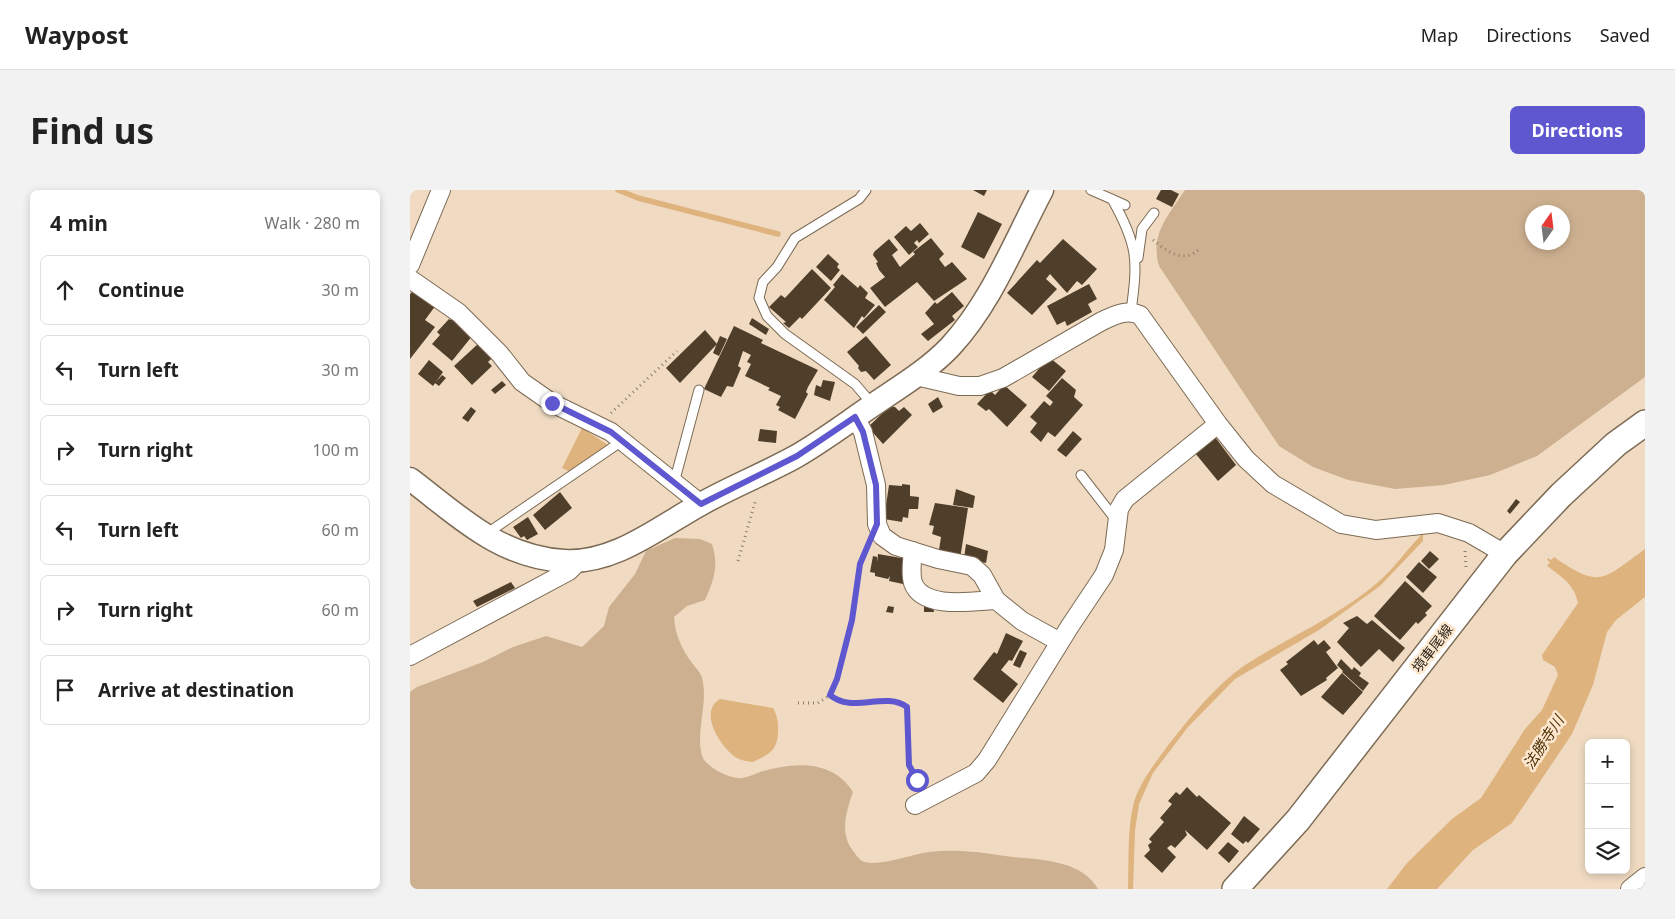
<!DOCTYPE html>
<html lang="en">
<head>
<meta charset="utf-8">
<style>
  :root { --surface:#fff; --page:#f2f2f2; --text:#222; --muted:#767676; --line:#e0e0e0; --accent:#5f57cf }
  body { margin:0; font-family:"Noto Sans","Noto Sans JP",sans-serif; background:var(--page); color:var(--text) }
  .controls { position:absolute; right:15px; bottom:15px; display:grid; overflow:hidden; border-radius:8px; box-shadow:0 2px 8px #0003 }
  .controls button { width:45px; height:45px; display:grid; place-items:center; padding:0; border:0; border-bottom:1px solid var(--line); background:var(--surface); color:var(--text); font:25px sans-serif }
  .compass { position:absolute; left:1115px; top:15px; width:45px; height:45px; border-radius:50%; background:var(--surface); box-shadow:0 2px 8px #0003; rotate:14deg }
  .stop { position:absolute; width:15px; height:15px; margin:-11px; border:4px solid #5f57cf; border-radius:50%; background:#fff }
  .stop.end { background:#5f57cf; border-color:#fff; box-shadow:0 1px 5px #0008 }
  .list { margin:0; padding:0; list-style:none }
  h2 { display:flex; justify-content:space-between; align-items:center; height:65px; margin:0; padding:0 20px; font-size:21px }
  h2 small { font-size:16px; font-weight:400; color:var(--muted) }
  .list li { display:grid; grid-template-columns:32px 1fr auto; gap:15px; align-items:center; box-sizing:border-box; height:70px; margin:0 10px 10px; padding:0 10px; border:1px solid var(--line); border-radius:8px }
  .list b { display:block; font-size:19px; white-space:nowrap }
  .list em { font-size:16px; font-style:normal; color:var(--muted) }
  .icon { flex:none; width:28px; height:28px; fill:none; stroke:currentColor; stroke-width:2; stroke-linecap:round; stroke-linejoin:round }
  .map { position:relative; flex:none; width:1235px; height:699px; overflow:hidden; border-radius:8px }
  header { display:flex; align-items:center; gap:30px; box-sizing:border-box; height:70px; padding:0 25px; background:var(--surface); border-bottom:1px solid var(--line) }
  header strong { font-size:24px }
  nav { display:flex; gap:28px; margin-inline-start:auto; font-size:18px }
  .intro { display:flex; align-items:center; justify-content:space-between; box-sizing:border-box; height:120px; padding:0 30px }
  h1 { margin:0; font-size:35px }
  .button { padding:12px 22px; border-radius:8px; background:var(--accent); color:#fff; font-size:18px; font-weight:700 }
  main { display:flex; gap:30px; padding:0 30px }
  aside { flex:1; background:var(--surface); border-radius:8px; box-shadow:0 2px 8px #0003 }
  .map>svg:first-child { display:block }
  .green { fill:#ccb090; fill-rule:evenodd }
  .water { fill:#deb37e }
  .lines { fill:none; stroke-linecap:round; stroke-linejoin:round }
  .stream { stroke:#deb37e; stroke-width:5.5 }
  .building { fill:#4f3e29 }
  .service-casing { stroke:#7c6a54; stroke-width:11 }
  .minor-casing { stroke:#7c6a54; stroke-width:20 }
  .tertiary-casing { stroke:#7c6a54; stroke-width:25 }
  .secondary-casing { stroke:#7c6a54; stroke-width:28 }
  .path { stroke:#8b7d6c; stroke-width:3; stroke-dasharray:1 4; stroke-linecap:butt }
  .service { stroke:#fff; stroke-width:9 }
  .minor { stroke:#fff; stroke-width:18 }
  .tertiary { stroke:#fff; stroke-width:22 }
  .secondary { stroke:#fff; stroke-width:25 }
  .route { stroke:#5f57cf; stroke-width:6 }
  .labels { text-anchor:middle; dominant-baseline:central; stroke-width:5; stroke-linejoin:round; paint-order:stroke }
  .street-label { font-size:14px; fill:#2f271e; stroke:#fde8cf }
  .water-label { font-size:15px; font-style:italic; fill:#4f3207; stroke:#fde8cf }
</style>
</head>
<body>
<header>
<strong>Waypost</strong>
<nav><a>Map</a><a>Directions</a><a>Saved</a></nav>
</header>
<div class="intro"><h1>Find us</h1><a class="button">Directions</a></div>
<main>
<aside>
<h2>4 min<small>Walk · 280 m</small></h2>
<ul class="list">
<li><svg class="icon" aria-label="ahead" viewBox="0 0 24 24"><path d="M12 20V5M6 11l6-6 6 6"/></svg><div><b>Continue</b></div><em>30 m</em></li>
<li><svg class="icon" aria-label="left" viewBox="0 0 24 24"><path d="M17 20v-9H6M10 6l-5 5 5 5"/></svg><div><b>Turn left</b></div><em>30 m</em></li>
<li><svg class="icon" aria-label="right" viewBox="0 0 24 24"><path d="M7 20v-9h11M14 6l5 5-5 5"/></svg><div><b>Turn right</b></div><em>100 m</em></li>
<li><svg class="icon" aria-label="left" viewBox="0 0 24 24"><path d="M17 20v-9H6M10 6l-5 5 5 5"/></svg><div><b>Turn left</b></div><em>60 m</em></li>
<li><svg class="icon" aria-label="right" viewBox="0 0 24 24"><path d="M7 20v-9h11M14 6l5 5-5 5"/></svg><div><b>Turn right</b></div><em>60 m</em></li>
<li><svg class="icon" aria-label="arrive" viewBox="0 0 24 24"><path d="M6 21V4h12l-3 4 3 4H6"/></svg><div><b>Arrive at destination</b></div></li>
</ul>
</aside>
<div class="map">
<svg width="1235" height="699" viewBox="0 0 1235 699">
  <rect width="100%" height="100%" fill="#f0dbc2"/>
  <path class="green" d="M775,0h460v187l-108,79 -47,19 -46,10 -49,4 -47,-9 -35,-13 -34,-21 -120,-180c-9,-32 9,-50 26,-76zM1122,22h30v30h-30z
    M265,348l25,1 12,5c7,22 2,36 -7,56l-18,6 -13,11c1,17 7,31 18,46 3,4 9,10 10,15 7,25 -8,58 1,80 5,10 29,22 39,20 6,-1 13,-4 18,-6 33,-10 73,-13 93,20 -7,20 -14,42 1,60 2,3 5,7 8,9 14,7 51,-7 67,-9 28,-3 49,0 76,4 30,4 76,2 93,33h-688v-197l7,-5 66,-25 30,-15 33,-11 36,11 22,-21 5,-19 26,-33 11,-23z"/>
  <path class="water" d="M172,238l26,17 -38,27 -8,-4z
    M1013,343v8l-43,45 -61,44 -84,49 -47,48 -35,46 -14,31 -4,27 -2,58h-5c1,-28 -1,-60 6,-87 7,-22 22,-40 35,-58 22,-28 47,-59 76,-79 44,-28 92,-48 132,-82 18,-15 29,-33 46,-50z
    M1235,359v48l-29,23 -9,12 -14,53 -21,49 -60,89 -39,27 -36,39h-50l20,-26 45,-44 29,-21 44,-69 17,-19 16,-35 -3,-8 -12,-7 -1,-5 36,-52c-4,-19 -16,-26 -31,-37l3,-4 -3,-2 1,-2 3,2 3,-3c47,33 49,22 91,-8z
    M310,509l53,9c6,9 7,28 2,38 -4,8 -15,13 -22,16 -6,-1 -11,-1 -16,-4 -15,-9 -40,-46 -17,-59z"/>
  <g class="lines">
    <path class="stream" d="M208,0l20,8 140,36"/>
  </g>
  <path class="building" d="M563,0h14l-3,6z
    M751,0h10l8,4 -7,13 -16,-8z
    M568,22l24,12 -18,35 -23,-12z
    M510,33l9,11 -10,9 -2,-3 -3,3 4,4 -9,8 -15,-18 12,-11 5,5z
    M521,48l13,16 -5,5 6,8 7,-5 15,17 -33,22 -17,-19 -32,25 -15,-19 15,-11 -6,-7 -3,-7 2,-1 -5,-7 1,-3 15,-13 9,11 -6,5 8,12 15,-13 -2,-2z
    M653,49l34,30 -15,16 -5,-4 -10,12 -17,-19 -4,5 11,10 -25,26 -25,-22 30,-33 3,3z
    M418,64l11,10 -2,3 3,3 -9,11 -15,-14z
    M402,79l19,19 -29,31 -2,-2 -11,11 -6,-5 3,-1 -17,-15 12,-12 4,3z
    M432,84l16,14 2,-3 8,8 -3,5 10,7 -11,13 -2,-2 -8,12 -30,-28 11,-13 -2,-2z
    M679,94l8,15 -9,5 4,8 -25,14 -2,-5 -8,4 -10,-19z
    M3,101l23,14 -11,15 10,7 -25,32v-65z
    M542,102l12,14 -12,10 3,4 -27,21 -7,-7 13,-10 -9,-11 10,-11 2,2z
    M469,115l7,7 -23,22 -7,-7z
    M43,128l20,17 -21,26 -20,-17 8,-9 -3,-3 12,-13 2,1z
    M342,128l17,11 -3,6 -17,-11z
    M324,136l29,14 -2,3 57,27 -10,17 -2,5 2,2 -13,25 -17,-9 2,-3 -4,-2 5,-9 -13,-6 2,-2 -25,-12 6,-12 -4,-2 4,-7 -8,-4 -5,15 3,2 -8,19 -6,-1 -6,11 -17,-8z
    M295,140l12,14 -37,39 -14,-15z
    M310,146l7,3 -8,17 -6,-3z
    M456,146l25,29 -17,15 -8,-9 -5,1 -3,-4 1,-2 -12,-14z
    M69,153l14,14 -5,5 4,4 -20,19 -18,-19z
    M639,167l17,14 -17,20 -17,-14z
    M19,170l14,12 -10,14 -15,-12z
    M32,185l4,3 -7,8 -4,-3z
    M652,188l14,12 -2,7 9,8 -28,32 -7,-5 -7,10 -11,-10 7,-9 -7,-6 14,-16 6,5 3,-4 -7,-6z
    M413,190l12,2 -5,19 -16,-6 2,-10 5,2z
    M92,191l4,4 -11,9 -4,-4z
    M594,195l23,20 -20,22 -18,-18 -3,2 -9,-7 13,-14 5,5z
    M528,207l5,10 -10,6 -5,-9z
    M61,217l5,4 -8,11 -6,-4z
    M479,217h6l4,4 5,-4 8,8 -29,29 -15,-17z
    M350,239l17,2 -1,12 -18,-2z
    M663,241l9,8 -16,18 -9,-7z
    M805,247l21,28 -18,16 -23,-28z
    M492,294l8,1v11l9,1 -1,12h-9l-1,9 -5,-1 -1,5 -18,-3 5,-34 13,1z
    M546,299l19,7 -2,12 -20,-3z
    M150,302l12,16 -27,22 -12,-15z
    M1106,309l4,3 -10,12 -3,-3z
    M525,313l33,5 -8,51 -22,-3 3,-19 -9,-3 2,-8 -5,-1z
    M118,327l10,17 -11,6 -3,-4 -3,2 -8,-11z
    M556,354l22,7 -2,12 -22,-5z
    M1020,361l9,8 -10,10 -8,-8z
    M468,364l29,5 -4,25 -14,-3 1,-5 -2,3 -13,-3v-3l-5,-1 3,-16 4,1v5z
    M1009,372l18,15 -14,16 -17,-16z
    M995,391l27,25 -7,7 2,2 -9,9 -2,-2 -16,18 -26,-24z
    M101,392l4,6 -38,19 -4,-6z
    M478,416l6,1 -1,6 -7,-1z
    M514,416h9l1,6h-10z
    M947,426l10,8 5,-4 33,28 -12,14 -14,-13 -18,18 -24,-25 12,-14 -6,-5z
    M596,443l17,8 -11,20 -3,-1 -8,10 17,14 -15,19 -30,-24 21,-27 3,2z
    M904,450l4,5 6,-5 7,8 -5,4 12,16 -12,10 1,2 -26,16 -21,-26 8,-6 -2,-2z
    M610,460l7,3 -7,15 -7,-3z
    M931,469l11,11 2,-3 7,6 -2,3 10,7 -6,8 -21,-19 1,-1 -6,-6z
    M932,483l21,19 -20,23 -22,-18z
    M777,597l10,10 2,-2 32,28 -24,27 -22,-20 2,5 -12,13 -4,-3 -4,3 9,9 -14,16 -18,-17 6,-6 -2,-5 4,-3 -3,-3 15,-17 -4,-4 12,-14 -4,-3 8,-9 4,3z
    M834,626l16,13 -12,14 -2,-2 -3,3 -12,-10z
    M818,652l11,9 -10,12 -11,-10z"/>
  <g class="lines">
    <g class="service-casing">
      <path id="service" d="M456,0l-7,9 -64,39 -18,29 -14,15 -4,16 8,18 18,18 70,50 18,21
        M681,0l34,15
        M702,9c26,46 26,61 19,112
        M728,68l4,-29 12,-16
        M671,285l35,45
        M264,293l25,-93
        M76,344l136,-93"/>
    </g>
    <g class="minor-casing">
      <path id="minor" d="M0,75l31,-75
        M0,89l49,34 40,40 23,29 30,21 59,29 90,72
        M506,186l43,10h21l23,-8 99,-57c13,-6 24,-12 38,-6l78,109 28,35 27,25 68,40 35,6 62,-7 31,10 36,21
        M445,227l8,15 13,53 1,39 5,12 14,10 42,13 34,7 10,9 14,25 26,21 38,21
        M503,361c-1,10 -3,22 0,32 10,27 61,18 83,17
        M0,466l159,-85 12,-12
        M505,615l61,-32 11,-13 83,-134 34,-51 10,-25 5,-41 6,-10 93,-75
        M1220,699l15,-12"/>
    </g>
    <g class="tertiary-casing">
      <path id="tertiary" d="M0,289c49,37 89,78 154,82 51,3 95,-34 137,-57 30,-17 63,-30 94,-47 28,-16 54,-36 81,-54 25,-17 53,-34 74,-56 41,-44 64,-104 92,-157"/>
    </g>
    <g class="secondary-casing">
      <path id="secondary" d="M825,699l63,-69 207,-266 56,-59 55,-51 29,-21"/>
    </g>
    <path class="path" d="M743,50c14,11 31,25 47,8
      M201,223l66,-62
      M1055,361l1,16
      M328,371l18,-62
      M420,505c22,19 55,-4 77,12l2,58 10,18
      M388,513h20l12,-8 7,-16 15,-59 8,-56 8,-19"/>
    <use href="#service" class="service"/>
    <use href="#minor" class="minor"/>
    <use href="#tertiary" class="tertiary"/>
    <use href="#secondary" class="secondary"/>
  </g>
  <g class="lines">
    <path class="route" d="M142,213l59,29 90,72 96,-48 58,-39 8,15 13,53 1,39 -17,40 -8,56 -15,59 -7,16c22,19 55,-4 77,12l2,58 8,15"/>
  </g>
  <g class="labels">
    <g class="street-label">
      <text transform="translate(1022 458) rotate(-52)">境車尾線</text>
    </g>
    <g class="water-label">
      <text transform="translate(1133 552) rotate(-57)">法勝寺川</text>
    </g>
  </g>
</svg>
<div class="controls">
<button>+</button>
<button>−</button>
<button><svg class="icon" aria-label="layers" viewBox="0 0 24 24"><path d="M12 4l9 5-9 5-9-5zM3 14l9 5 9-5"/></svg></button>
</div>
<svg class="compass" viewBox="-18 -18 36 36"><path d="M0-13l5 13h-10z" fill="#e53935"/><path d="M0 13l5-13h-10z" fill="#767676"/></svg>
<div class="stop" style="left:507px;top:590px"></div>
<div class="stop end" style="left:142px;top:213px"></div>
</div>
</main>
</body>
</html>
